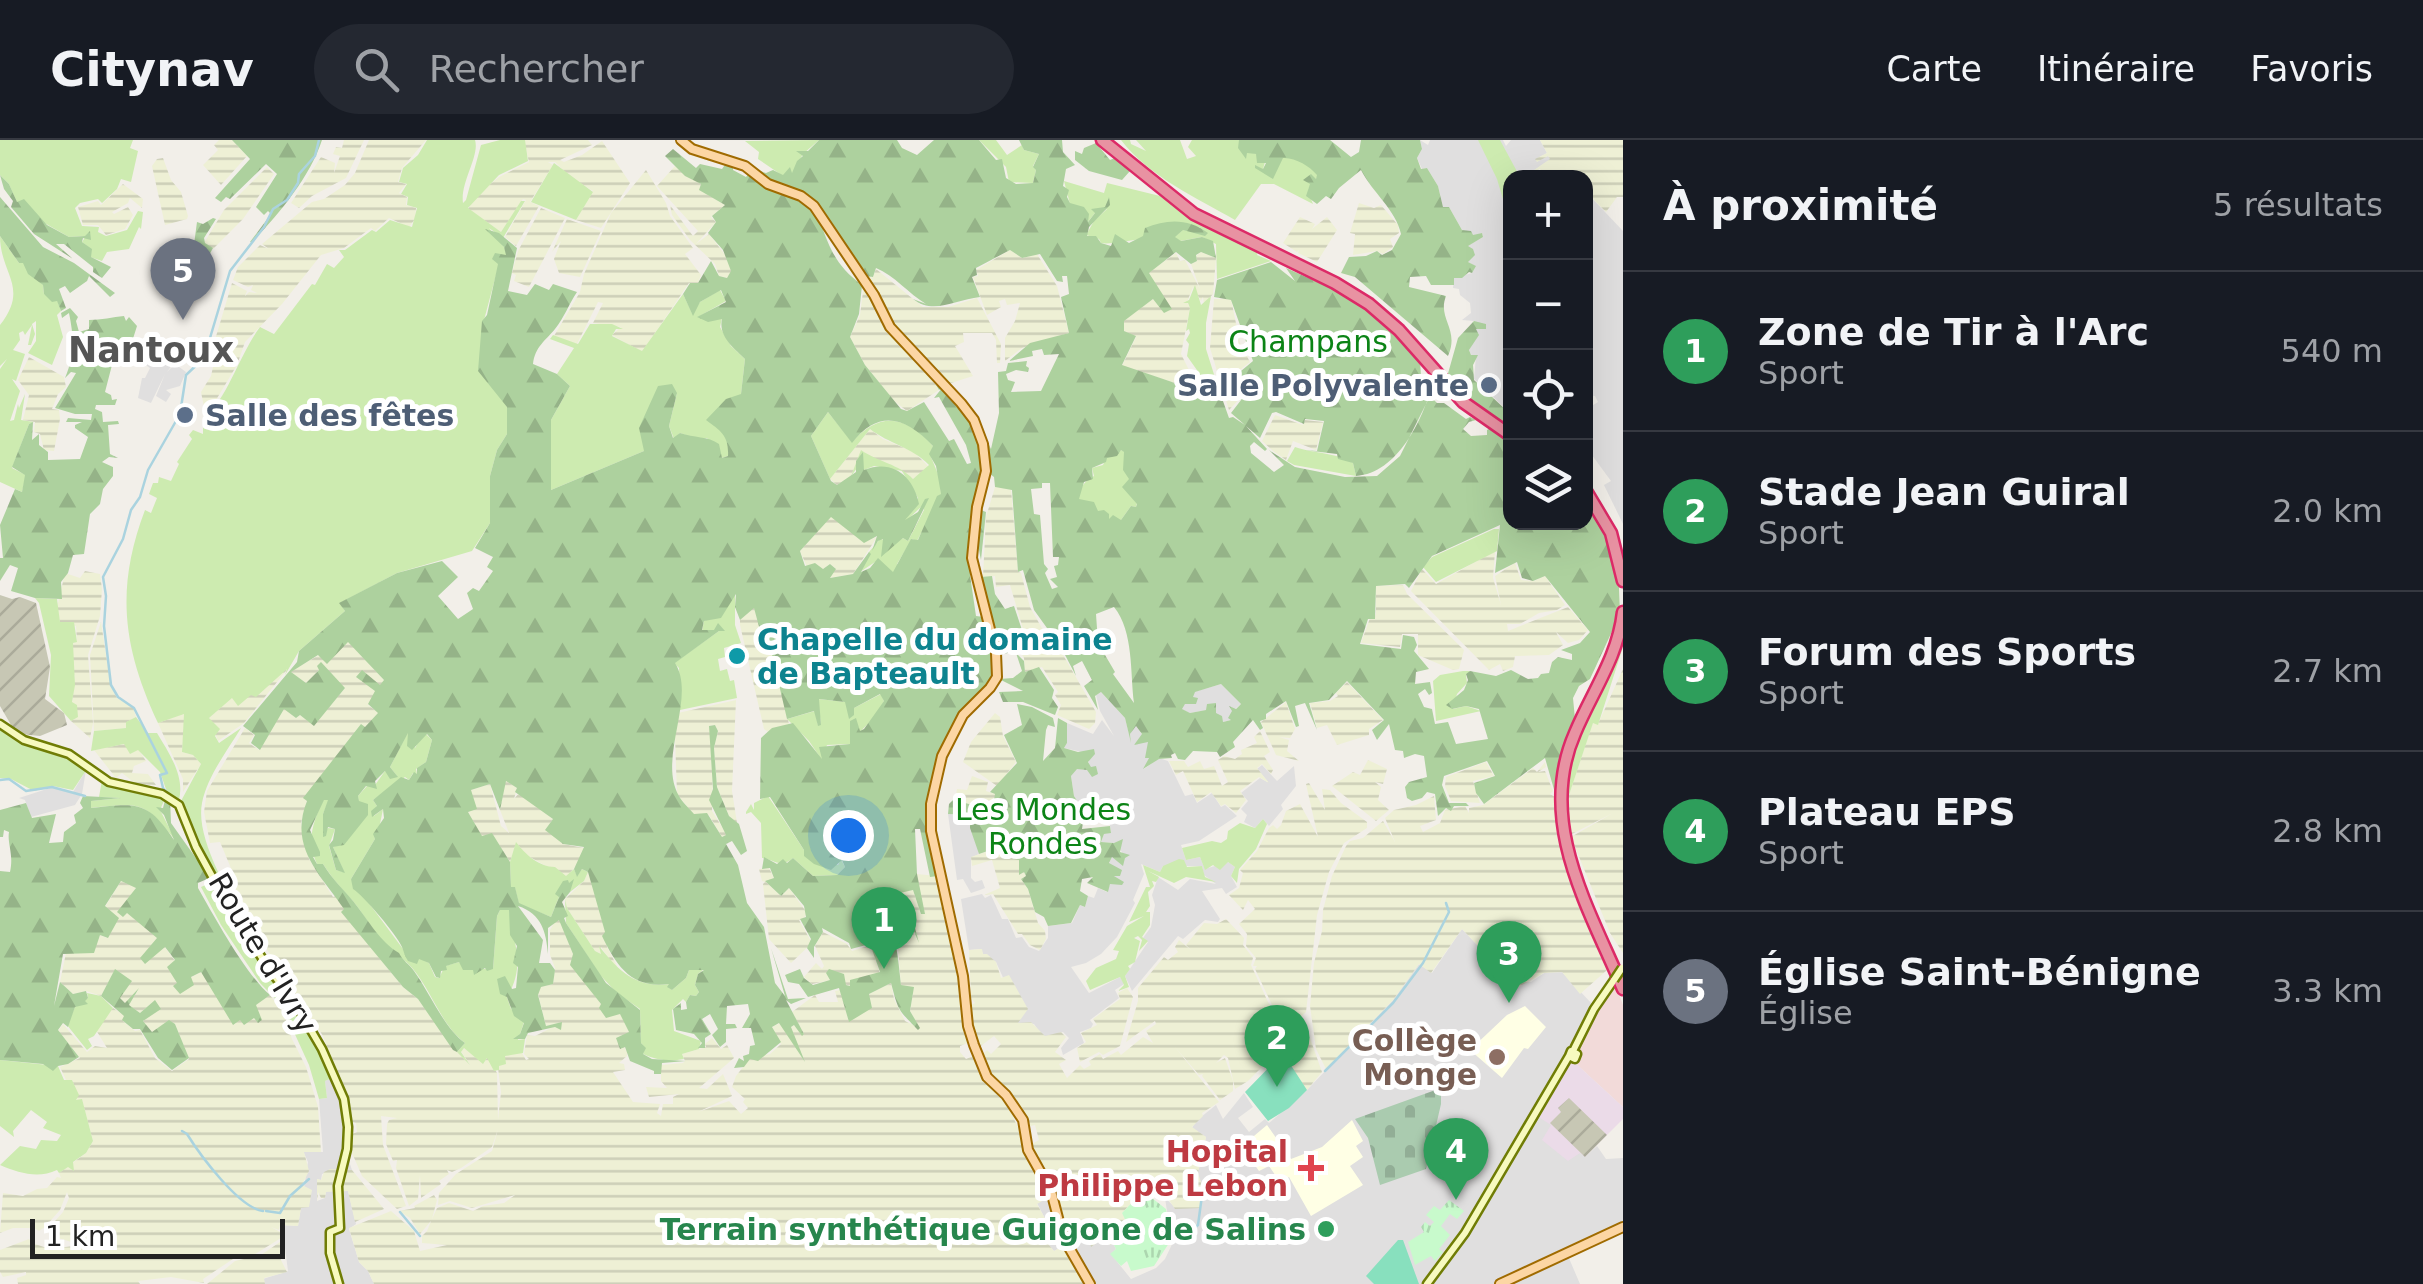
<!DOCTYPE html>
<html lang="fr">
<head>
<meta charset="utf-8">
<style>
  :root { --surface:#171b24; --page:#242831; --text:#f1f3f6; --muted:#9ea1a6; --line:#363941; --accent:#1a73e8 }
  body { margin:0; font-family:"DejaVu Sans",sans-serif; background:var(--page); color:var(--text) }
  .controls { position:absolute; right:30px; top:30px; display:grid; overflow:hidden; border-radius:20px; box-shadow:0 10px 40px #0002 }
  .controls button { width:90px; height:90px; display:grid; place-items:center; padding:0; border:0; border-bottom:2px solid var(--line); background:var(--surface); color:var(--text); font:50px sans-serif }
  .scale { position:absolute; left:30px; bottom:25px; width:255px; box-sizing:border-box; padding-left:10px; border:5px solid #222; border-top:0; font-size:28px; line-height:35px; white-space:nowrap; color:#222; -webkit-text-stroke:8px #fff; paint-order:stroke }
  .you { position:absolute; left:848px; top:695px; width:35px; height:35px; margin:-25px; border:8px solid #fff; border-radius:50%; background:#1a73e8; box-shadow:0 0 0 15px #1a73e833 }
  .badge { display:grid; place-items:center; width:65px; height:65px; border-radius:50%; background:var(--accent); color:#fff; font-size:32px; font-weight:700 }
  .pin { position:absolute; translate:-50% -82px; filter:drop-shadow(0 2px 5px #0008) }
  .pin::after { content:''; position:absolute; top:52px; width:35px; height:30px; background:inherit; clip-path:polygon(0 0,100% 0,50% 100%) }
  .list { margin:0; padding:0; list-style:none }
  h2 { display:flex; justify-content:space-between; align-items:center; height:130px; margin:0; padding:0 40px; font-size:42px }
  h2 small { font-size:32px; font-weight:400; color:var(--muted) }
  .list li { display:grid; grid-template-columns:65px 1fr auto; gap:30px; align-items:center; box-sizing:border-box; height:160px; padding:0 40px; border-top:2px solid var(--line) }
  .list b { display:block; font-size:38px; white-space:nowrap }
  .list p { margin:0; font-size:32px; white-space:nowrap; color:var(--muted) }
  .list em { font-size:32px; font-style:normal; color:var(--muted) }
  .icon { flex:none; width:55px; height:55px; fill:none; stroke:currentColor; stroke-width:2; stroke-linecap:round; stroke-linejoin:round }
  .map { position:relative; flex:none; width:1623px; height:1144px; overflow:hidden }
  header { display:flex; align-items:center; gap:60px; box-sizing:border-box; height:140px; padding:0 50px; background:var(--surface); border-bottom:2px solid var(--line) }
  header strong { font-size:48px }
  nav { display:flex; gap:55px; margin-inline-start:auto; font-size:35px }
  .search { width:700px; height:90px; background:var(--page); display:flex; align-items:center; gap:25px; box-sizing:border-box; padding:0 35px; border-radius:55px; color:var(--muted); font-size:38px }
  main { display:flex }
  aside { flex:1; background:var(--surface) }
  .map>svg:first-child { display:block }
  .residential { fill:#e0dfdf }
  .commercial { fill:#f2dad9 }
  .industrial { fill:#ebdbe8 }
  .education { fill:#ffffe5 }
  .construction { fill:url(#construction-furrows) }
  .farmland { fill:url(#farmland-rules) }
  .grass { fill:#cdebb0 }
  .forest { fill:url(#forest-firs); fill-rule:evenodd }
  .cemetery { fill:url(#cemetery-stones) }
  .park { fill:url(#park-tufts) }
  .pitch { fill:#88e0be }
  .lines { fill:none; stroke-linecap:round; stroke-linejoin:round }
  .stream { stroke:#aad3df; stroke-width:2.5 }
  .secondary-casing { stroke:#707d05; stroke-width:11 }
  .primary-casing { stroke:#a06b00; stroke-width:12 }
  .motorway-casing { stroke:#dc2a67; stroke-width:15 }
  .secondary { stroke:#f7fabf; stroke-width:6 }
  .primary { stroke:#fcd6a4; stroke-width:8 }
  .motorway { stroke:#e892a2; stroke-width:10 }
  .secondary-bridge-casing { stroke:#707d05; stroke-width:11; stroke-linecap:butt }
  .secondary-bridge { stroke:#f7fabf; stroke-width:6 }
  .service-dot { fill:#5c6f8a; stroke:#fff; stroke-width:4 }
  .culture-dot { fill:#0f9aa8; stroke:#fff; stroke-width:4 }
  .education-dot { fill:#8d6e63; stroke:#fff; stroke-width:4 }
  .health-dot { fill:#e0444e; stroke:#fff; stroke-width:4 }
  .leisure-dot { fill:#2e9e5b; stroke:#fff; stroke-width:4 }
  .labels { text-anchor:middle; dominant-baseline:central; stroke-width:10; stroke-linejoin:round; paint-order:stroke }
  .park-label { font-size:30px; fill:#0c8416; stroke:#fff }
  .service-label { font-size:30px; font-weight:bold; fill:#4e5e75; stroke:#fff; text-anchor:end }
  .culture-label { font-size:30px; font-weight:bold; fill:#0d838f; stroke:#fff; text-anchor:start }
  .street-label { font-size:30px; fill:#222; stroke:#fff }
  .education-label { font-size:30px; font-weight:bold; fill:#785e54; stroke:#fff; text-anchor:end }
  .health-label { font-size:30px; font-weight:bold; fill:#be3a42; stroke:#fff; text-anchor:end }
  .leisure-label { font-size:30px; font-weight:bold; fill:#27864d; stroke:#fff; text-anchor:end }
  .quarter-label { font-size:35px; font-weight:bold; fill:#555; stroke:#fff }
</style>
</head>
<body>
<header>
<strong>Citynav</strong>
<div class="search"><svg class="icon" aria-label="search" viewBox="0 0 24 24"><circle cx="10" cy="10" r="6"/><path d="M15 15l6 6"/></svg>Rechercher</div>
<nav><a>Carte</a><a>Itinéraire</a><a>Favoris</a></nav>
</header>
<main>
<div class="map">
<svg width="1623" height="1144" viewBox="0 0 1623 1144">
  <defs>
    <pattern id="construction-furrows" width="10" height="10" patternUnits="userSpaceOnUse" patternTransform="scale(2.5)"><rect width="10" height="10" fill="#c7c7b4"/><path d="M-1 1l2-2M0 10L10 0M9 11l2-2" fill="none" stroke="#abab9a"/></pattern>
    <pattern id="farmland-rules" width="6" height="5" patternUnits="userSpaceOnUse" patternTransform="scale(2.5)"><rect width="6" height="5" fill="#eef0d5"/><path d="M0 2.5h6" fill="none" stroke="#ccceb7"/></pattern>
    <pattern id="forest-firs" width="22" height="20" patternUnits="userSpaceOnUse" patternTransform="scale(2.5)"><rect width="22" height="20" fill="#add19e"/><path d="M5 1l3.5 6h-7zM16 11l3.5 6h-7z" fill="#95b388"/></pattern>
    <pattern id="cemetery-stones" width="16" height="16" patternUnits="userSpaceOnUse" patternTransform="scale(2.5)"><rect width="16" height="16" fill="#aacbaf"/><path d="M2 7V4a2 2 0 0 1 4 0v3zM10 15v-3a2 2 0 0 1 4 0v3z" fill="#92ae96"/></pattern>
    <pattern id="park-tufts" width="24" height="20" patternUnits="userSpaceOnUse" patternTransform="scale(2.5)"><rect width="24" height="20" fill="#c8facc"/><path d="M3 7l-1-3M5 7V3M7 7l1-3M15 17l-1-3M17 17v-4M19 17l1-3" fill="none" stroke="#acd6af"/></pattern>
  </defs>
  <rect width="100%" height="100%" fill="#f2efe9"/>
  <path class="residential" d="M1420,0l8,5 2,-5h73l3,6 5,-6h29l7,13 -11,6 1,2 11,-5 3,3 -27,18 -14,1v241l-4,-10 -32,-30 2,-24h-5l-2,-5 7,-16 -2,-13 -12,-1 9,-7 -1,-10 -10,-8 -1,-6 -6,-1 1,-10 18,-5 3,-7 -7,-4 3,-5 -4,-11 16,-9 -1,-4 -10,3 -10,-6 -13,-23h-6l-5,-21 -11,-18 -5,1 -5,-11 5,-9z
    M1586,52l37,39v293l-19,-39 7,-4 -25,-34v-28l7,-6 -3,-6 8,-5 -3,-6 -9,-1z
    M146,204l26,11 1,9 -6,8 8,-8 11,8 -6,14 -14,4 5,4 -5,8 -10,-6 9,-22 -14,29 -13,-5 4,-20h3l5,-10 -13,-9z
    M1221,544l20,20 -6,5 -5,-2 3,4 -2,9 -8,2 -16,-12 -17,3 -9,-4 13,-17z
    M1101,552l24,26 6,24 -1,-8 5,-9 13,17 1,16 -5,11 15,-11 9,3 17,35 8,-2 4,9 15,-10 9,14 4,-2 12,11 -38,25 -18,4 5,15 14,-3 5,12 23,-7 7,5 -4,9 6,11 -11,7 -4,-6 -20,3 18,28 -2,3 -13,-2 -22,19 -5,-3 -46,55 -7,-15 23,-34 -5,-4 8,-11 4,-22 -3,-10 6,-18 20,13 12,-11 26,5 -12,-9 -2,-9h-39l-3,6 -19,-8 3,10 -11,26 2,3 -18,34 -16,17 -15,9 -15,4 18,26 31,-16 4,7 -9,6 4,8 -29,22 3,4 -2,4 -11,4 4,11 -21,12 -2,-7 8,-10 -6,-6 -20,5 -9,-13 -17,-1 4,-6 -25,-55 -13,-8 -2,-5 -12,1 -8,-51 21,-5 3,4 6,-3 11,24h6l8,19 6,-1 7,10 10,4 9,-13v-12l24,-3 8,-18 5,2 3,-11 6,2 4,-10 9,4 3,-8 13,-2 -9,-6 -5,-12 3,-8 11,6 2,-5 -9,-14 -15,-1 3,-8 7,-2 -2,-13 23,-6 -1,-7 -15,3 -6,-5 -27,6 -9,-14 -3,-20 2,-6 12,-7 3,3 1,-7 -7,-7 -18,-4 3,-5v-20l26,11 9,-14 12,16 -14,-25 -4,-16z
    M1262,625l15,16 17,-15 2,20 -15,19 2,4 -14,17 -6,-7 -8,9 -11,-6 3,-7 -6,-6 7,-8 -7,-8 19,-15 9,5 -12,-14z
    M86,630l-4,24 -7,11 -44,12 -6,-17 -6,-2 34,-11 20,5z
    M948,674l23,1 8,39 -8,4v20l4,4 7,-2 3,8 -5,2 -9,3 -8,-14 -6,1z
    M1462,789l46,49 23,4 13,-9 18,-1 31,33 -16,32 -25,88 -9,15 31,16 6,-4 6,4 11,-10 9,13 17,-1v74l-55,24 12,28h-495l-20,-39 -11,6 -6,-7 8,-4 -19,-37 13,-6 -16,-34 6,-3 18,32 29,32 5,22 11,-8 10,5 3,6 -5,5 20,25 25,-11 9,-9 11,-23 -7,-11 -4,-27 11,10 25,-1 -3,-34 8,-36 -14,-9 4,-7 20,-16 7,14 21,-26 9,14 -15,11 11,14 16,-13 4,4 38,-33 86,-90 26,-36 13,9z
    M334,937l11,29 -1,40 8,24 -20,1 -10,3 -1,6 -4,-1v22l8,-3 1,-7h22l8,33 -7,5 10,33 9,9 6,13h-109l-2,-5 25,-8 -6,-46 16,1 10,-64 -5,-11 20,1 -4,-53 8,-1 -2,-17z"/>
  <path class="commercial" d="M1615,844l8,21v102l-50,-46 23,-52z"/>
  <path class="industrial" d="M1569,921h4l50,46v12l-38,38 -5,-4 -12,8 -26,-21 9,-15 -14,-9z"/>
  <path class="education" d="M1525,866l21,21 -18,22 -4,-1 -22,30 -32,-28 37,-35z
    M1352,980l11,21 -7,5 7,11 -13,9 13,19 -52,31 -22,-39 -9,5 -11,-16 -10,5 -15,-21 4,-9 19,-16 24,34 31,-12z"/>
  <path class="construction" d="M0,455l12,4 8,-2 16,6 14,64 -5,32 19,14 3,12 -27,11 -20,-2 -6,-4 -14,-24z
    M1569,958l38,37 -22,22 -35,-34 11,-11 -3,-4z"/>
  <path class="farmland" d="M219,0h13l15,16 -26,29 -18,-20 15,-15 -4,-5z
    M344,0h20l-18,38 -34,18 -13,12 -8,-5 30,-46 14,6 -1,10 6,-17 -7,-2 3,-7 6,1z
    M369,0h57l-24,28 -4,14 8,2 -7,9 8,4 -1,8 10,3 -1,11 -6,8 -20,-9 -14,13 -4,-3 -27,20 -23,7 -39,49 -37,38 -8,23 -27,45 -6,-3 -3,-15 10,-16 4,-18 -1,-15 18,-60 15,8 -2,5 4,-4 8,1 -6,-3 2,-5 -5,2 -15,-7 5,-13 22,-22 9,4 -7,-5 50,-42 12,-3 21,-14 10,-12z
    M524,0h64l4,5 -32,15 4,2 18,-7 20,-14 28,42 -29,45 -25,-8 17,-29 -23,-14 -15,-15h-7l5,3 -23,37 9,4 -23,40 -11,-9 21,-37 -3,-1 -22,33 -33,-23 9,-14 22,-18 30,-15z
    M1540,0h83v57h-6l-11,15 -20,-20v-14l-41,-1 -5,-8 -16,8 26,-18 -2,-3 -11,6 -2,-3 12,-6z
    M163,18l8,22 10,12 7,24 -1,3 -22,6 -13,-59 5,-7z
    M675,26l26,18 -1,6 25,15 -14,12 5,5 -20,22 13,-10 17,22 6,15 -5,7 -8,-2 -4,-12 -25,-24 -18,-25 -2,-10 23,31 5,-5 -41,-45z
    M267,27l7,7 -31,45 -30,30 -9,-6 20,-33z
    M646,30l20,33 4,13 23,32 -8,6 16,21 -3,8h-9l-47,69 -30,-17 9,-8 -28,-4 10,-20 -5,-1 -21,42 -23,-8 26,-44 4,-18 27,-61z
    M123,44l20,15 -1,9 -12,-10 -2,5 -16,9 2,2 14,-7 5,8 -8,14 -19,6 -8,-10h-15l-5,-18 20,-6 3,4z
    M1359,63l15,5 7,-3 17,20 1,8 -9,6 3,8 -10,7 -6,-3 -24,4 2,-21 -5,-1z
    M541,68l24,10 -36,69 -15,-6 2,-6 -4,-2 6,-22z
    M1300,77l15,7 -3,5 15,-12 10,13 -20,32 -19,-9 1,-3 -2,2 -14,-9z
    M567,79l34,12 -21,46 -21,-4 -5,-14 7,-18 -9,11z
    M1010,110l12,8 15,-4 20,32 12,47 -47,15 -17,13v-23l10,-17 5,-18 -13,2 -2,-6 -6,2 2,6 -14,8 -14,-38 5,-1 -2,-6z
    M1201,112l15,6 -3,36 -9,10 -1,-7 -2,4 -8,-14 -6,15 3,6 -9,46 11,22 23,13 -5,4 -13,-2 -4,4 -21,-13 -50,-16 14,-29 -12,-6 -1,-5v-5l30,-22 -5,-26 28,-20 4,8 5,-1 15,29 -9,-25 6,-3 -1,-5z
    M876,129l47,38h25l29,-9 24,46 -1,19h-3l-1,-23 -4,-7h-29l1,9 -9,4 18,30 -25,8 -49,-50 -35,-55 2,-4 7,2z
    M864,144l20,36 39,44 16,26 -32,21 -13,-10 -29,-36 -15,-28 10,-22z
    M1214,159h17l9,44 10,19 -19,15 15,15 -17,18 -19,-62z
    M29,217l35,20 2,10 -8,7 -6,15 7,1 1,9 -6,32 -10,-1 -4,-16 -6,-2 1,-10 -12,-2 6,-25 -11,-15z
    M1275,275l28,10 2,-5 18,2 -7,28 -23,-9 -7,19 -13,-9 -11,-10z
    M870,289l13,10 31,13 15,15 -16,12 -17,-12 -21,-7 -14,-9 -10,25 -14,9 -7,-6z
    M995,347l16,2 7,83 3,1 9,34 18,32 14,14 34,59 -1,11 -6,6 -32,-14 4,-10 -6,-10 3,-3 -16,-25 -17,5 -1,-14 -11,-18 3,-7 7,-4 -13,-44 -14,2 -1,-11 -12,1 3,-60z
    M831,376l33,26 13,-5 -24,37 -24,4 6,-10 -5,-4 -7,5 -16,-2 -7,-16z
    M1495,411l-2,27 8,27 -6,-29 20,-13 6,17 13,1 11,-5 20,29 -8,5 -18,3 -19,11h-13l1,7 60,-24 20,23 -9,10 -11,3 -12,-11 7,13 -14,10 -34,1 -2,11 -10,4 -3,-7 -11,6 -78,-79 11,-22 14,15z
    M85,431l15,3 2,15 -2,27 -12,39 5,68 -3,15 -19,-17 6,-4 -5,-14 3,-28 -9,1 7,-33 4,-2 -1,-15 -16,-3 -3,-16 8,-34 15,5z
    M1403,445l4,9 57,56 -5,19 -6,1 -35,-15v-21h-16l-2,13 -39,-4 9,-25h4l2,-4v-28z
    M754,467l8,27 5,-1 22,91 -21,8 -4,-3 -24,-104v-5z
    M101,482l10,65 6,11 16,9 3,10 -9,5 -1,6 -32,3 -4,-76z
    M348,501l36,39 -16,25 11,8 -15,15 -3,-2 -54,74 -6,23 8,36 24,38 3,-1 9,13 -3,3 61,75 15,12 37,50 15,16 -9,-14 3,-3 19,15 5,-6 9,16 1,47 3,-28 -3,-24 7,-12 6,-3h11l4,7 3,-1 -5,-5 3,-19 8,1 26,-13 -15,3 -8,-32 2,-7 13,-3 2,-16 -5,-13v-25l5,-9 5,-1 13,34v12l28,38 5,13 14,-4 6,10 3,9 -10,12 1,5 4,-2 3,5v4l-8,7 5,1 1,6 -12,2 20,30 27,2 -3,9 4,3 2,-12h10v-7l6,-3 -30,3 -3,-10 21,1 -6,-7v-16l22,-2 2,-2 -3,-7 24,-7 -1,-3 7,-6 9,11 6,-4 7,13 -35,30 8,1 16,-15 9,22 -34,16 31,-11 12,13 7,-6 -5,-6 2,-3 -13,-12 4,-11 14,-18 20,-4 11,-10 -9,-17 8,-4 21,32 -10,-28 3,-2 8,10 2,-1 -12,-22 23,-17 4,7h19l-3,-11 5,-1 9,31 14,-10 6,-17 22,-11 3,16 11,22 14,7 -9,-17 3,-19 -12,-6 -3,-38 -7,-26 -10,-19 19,-4 18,44 -18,-51 13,-2 8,24 -4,-40 20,2 20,87 6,38 -3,5 10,36 -10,4v6l6,7 10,-4 41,59 -4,3 38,79 -14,8 20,36 -8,5 5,6 11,-6 19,30 -3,2 4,7h-711l-6,-13 -9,-9 -10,-34 42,-17 23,20 6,20 27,-6 -25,-2v-7l5,-5 4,-10 -11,13 -10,-16 -11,-7 16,-3 -1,-2 20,-11 3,5 -5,19 5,-11 12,-5 24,8 10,-5 21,-3 11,-8 -43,13 -22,-7 -12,4 1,-12 17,-19 36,-23 6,-22 -6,18 -31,21 -9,4 -5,-2 2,4 -10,7 2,3 -20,14 -1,-23 -2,24 -9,7 -13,-38 1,-8 -4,1 -7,-17 1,-20 2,-4 8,-2 -16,-2 2,29 23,61 -9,3 -35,-33 -13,-30 1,-11 7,-3 -1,-9 -4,-1 -2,-16 -27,-70 -94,-145 9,-6 -18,-43 -10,1 -6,-31 3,-21 38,-63 9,7 -5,8 10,7 25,-42 12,10 4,-3 14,10 31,-37 -25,-19 -14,14 -16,-11 29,-17 8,8z
    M290,526l-46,57 -26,18 -9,-23 23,-21 19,-3z
    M1623,529v284l-13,-20 -39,-96 42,-24 -43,22 -3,-17 1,-20 25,-76 5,2z
    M1347,542l36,38 -14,9v6l-32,10 -10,-20 -10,3 -7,-25 20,-2 8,-5 -2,-3z
    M736,560l-4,91 5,32 -8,-7 -12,-29 -3,-39 4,-17 -3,-6 -6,1 4,30 -1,55 15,24 -5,2 -13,-22h-15l-17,-21 -2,-58 3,-23z
    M1286,562l9,27 -5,9 -11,-1 10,3 -2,11 12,10 -23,-6 -15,-33z
    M185,573l-3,39 11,3 8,9 -18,28v-13l-25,-56z
    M995,573l5,4 3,19 13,26 -19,24 -34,-24 8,-20z
    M1260,591l10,21 -6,4 9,14 -2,4 -9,-10 -5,4 12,15 -10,-6 -19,14 6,9 -10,13 -11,-9 -4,2 -10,-14 -14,10 -14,-31 -7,4 -7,-14h15l4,6 12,-6 4,8 10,-3 8,20 6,-4 -10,-22 6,-4 11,3 7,-5 -1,-4 16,-7 -3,-6z
    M124,604l14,5 8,12 -12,5 -2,7 16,1 8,11 -20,-1 -14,-11 -6,5 -22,-28z
    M1368,620l19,9 -4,15 -8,-2 6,5 -3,13 11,10 -13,11 -44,-35 21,-14 7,3z
    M1486,622l8,14 -21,5 7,22 -29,-2 -6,-15 1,-9z
    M1545,622l1,5 -8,5 7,-1 8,20 -3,3 5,3 2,39 6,20 45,112 -2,3 -26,23 -18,-22 -18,1 -31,17 -8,-16 -43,-45 -31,44 -12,-9 -26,36 -67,69 -10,-20 -6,-43 4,-43 8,-32 1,-21 9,-34 14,-30 4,-5 13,-3 20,-17 12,21 -10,-24 9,-8 22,-5 18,-9 2,24 -16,6 3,6 17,-9 5,-13 20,-4 4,7v-5l14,-3 50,-37 4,4z
    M972,636l16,6 -2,9 9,3 10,10 -1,12 -28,-1 -21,-13 2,-13 10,1z
    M505,640l12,8 -3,11 5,-6 34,26 -7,10 17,15 21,4 -7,17 -11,12 -38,-21 -12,-13 -6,19 -18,-28 -10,3 -14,-25 3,-22 19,-6 11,42 8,7 -9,-23z
    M1309,643l16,27 -3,-21 8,1 11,13 26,19v6l-23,15 -15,29 -12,43 -11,97 -17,16 -17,-23 -17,-36 2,-3h-4l3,-8 -10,-12 1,-12 -8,-10 16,-15 -7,-9 -5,10 -14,-15 10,-7 4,-15 -3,-3 17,-19 12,-23 4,-3 4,4 4,-4 5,-14 14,-7 18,33 -12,-53z
    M1008,704l6,15h5v16l5,-3 2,4 -5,3 7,10 10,34 7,8 1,8 -6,11 -10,-5 -8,-11h-4l-25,-40 -9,1 16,-7 -8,-28 -20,6 -1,-9z
    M769,728l5,10 -8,4 15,14 8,-8 18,25 -4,7h-4l13,23 -21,20 -22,-24 -6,-55 2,-2 -3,-1 -3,-12z
    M588,732l15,44 4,31 10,19 -2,1 -14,-20v7l-6,-3 -28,-43 -2,-9 19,-18z
    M121,741l15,6 -9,25 31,26 17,23 3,23 -5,3 28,-15 39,47 14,-1 4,4 3,-1 -6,-16 15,-10 14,19 8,25 14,28 12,40 3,45h-17l5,19 -7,14 10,5 -3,17 -8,1 -3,18 -18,-1 -1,5 -8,-3 11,6 -1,5 -29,18 -19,3 -30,20 1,4 -33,-6 -33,4 2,3h-122l-1,-6 9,-3v-3l-23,5 -3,-5v-22l29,-11 3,4 18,6 31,-4 -29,-9 -4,-7 15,-17 6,-14 -2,-6 -7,18 -15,17 -6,4 -5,-3h-21l-13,5 3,-40 20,3 14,-7 10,-1 10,-11 4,1 -2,-5 27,-20 7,-12 -11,-41 -5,1 -2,-4 3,-2 -6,-15h-6l-6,-13 20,-9 -22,-27 5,-7 24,28 8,-6 12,2 -11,-18 17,-22 12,8 -2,5 12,10 5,-1 15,28 17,13 17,-12 -14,-35 -23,8 -9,-10 11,-21 -14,12 -12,-8 11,-16 -13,15 -6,-6 -5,-28 -14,26 -15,-5 -13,3 -13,-12 6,-29h27l7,-18 7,3 -2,-31z
    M1226,779l18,19 -1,7 10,13 -2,7 17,37 20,29 -12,13 -4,13 -24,24 -13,8 -7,-31 -4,-3 -8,8 9,-5 8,23v10l-13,9 -18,-24 1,-2 -4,1 -24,-28 44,55 -17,11 1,3 -11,11 14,10 -8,36 5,15 -2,20 -26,1 -8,-12 -24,-6 -21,22 9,17 -2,3 -19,12 -7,-7 -12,9 -5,-23 -23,6 -9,-36 4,-2 -3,-10 -25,-37 9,-5 -4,-15 -8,2 -39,-51 -8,-19 7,-7 4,4 10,-10 -7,-8 -16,12 -3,-8 -5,-26 1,-9 4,-2 -4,-5 -2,-48 13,-1 1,5h4l9,8 5,16 8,-3 19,34 -10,14 13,-1 14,14 16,-4 5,5 -11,15 11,8 -7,4 8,14 13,-13 4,4 7,-4 -2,-4 11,-7 3,5 15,-8 3,4 22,-18 10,6 -7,-12 10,-7 -1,-3 -29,21 12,-41v-13l26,-31 4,3 10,-8 -3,-5 4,-7 13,11 -6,-6 18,-22 13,1z
    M823,792l24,12 5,7 19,-6 9,29 -29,6 -1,6 -19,-6 -19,4 -4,-3 -4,-4 12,-14 6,6 2,-3 -9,-20z
    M1127,848l6,9 -13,49 -17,9 -4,-3 -19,10 -3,-14 9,-6 -5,-9 16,-8 -4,-6 27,-20 -2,-6z
    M1304,881l18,51 -15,18 -23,-32 5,-5 -5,-8z
    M330,1029l22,1 32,39 -29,13 -7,-31 -22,1 -1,6h-4l-3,-6 -1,10v-23l4,1 3,-8z
    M280,1102l3,14 -3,2 7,14 -23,6 1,6h-58l28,-23 26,-6z"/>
  <path class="grass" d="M0,0h133l-3,8 8,3 -7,31 -10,-3 -4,10 -15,14 -4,-4 -18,4 -5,5 7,18 17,1 -1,5 8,4 21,-6 11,-19 5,1 -2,17 -2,-2 -10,22 -22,3 -5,9 -12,-4 1,-8 -9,-7 4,-6 -17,1 -28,-16 -7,-10 -17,-8 -8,-19 -9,-9z
    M427,0h48c5,16 -15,42 -12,63l3,-3 15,-55 19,-5h25l3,21 -29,14 -31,33 33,24 20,-31h4l-22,37 -14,-10 15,19 3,8 -8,9 -15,56 23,87v27l-10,16 -7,26v47l-18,28 -75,22 -57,30 5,8 -46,40 -14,24 2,-6 -31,28 -5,-2 -13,11 -6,-8 -23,20 11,11 -5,7 4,7 22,-15c-14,23 -34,49 -39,75 -12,62 100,193 126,252l-93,-143 -37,-68 -17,-43 20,-37 -8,-9 -11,-3 2,-38 -26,9c-35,-75 -43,-134 -13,-213l6,3 6,-15 -8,-4 4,-11h5l1,-6 12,4 8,-17 -2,-2 15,-23 -3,-4 4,-5 10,4v-14c26,-24 36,-65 57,-93l14,7 38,-50 3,1 12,-21 7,4 10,-11 -5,-7h6l27,-20 4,2 14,-12 22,7 5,-19 -10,-3 1,-8 -7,-3 6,-10 -8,-2 4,-14 15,-13z
    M819,0l-16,14 -11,20 -9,2 -25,-17 1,-7 -14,-11z
    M979,0h17l11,15 15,-10 2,5 15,4 -6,12 3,4 -3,13 -24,-1 -3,-15z
    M1121,0h9l1,4 15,7 -10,-11h44l7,19 9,-3 -8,-9 4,-7h47v8l17,6 9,8 -2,7 9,9 10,-20c14,-2 27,7 36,17 -7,16 -14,6 -5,29l-39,-20h-13l-26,36c-38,-22 -87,-44 -114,-80z
    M1478,0h22l20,37 -10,1v45l-13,-44z
    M554,23l39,29 -17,28 -45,-18z
    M1064,41l40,12 3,-10 53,13 42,27 56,27 -1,5 14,6 -54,18 -1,-35 -14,-7 -22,4 -6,-4 9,-7 15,2 2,-5c-22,4 -85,19 -99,16l-2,-4 -13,-4 8,-14 13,-12 -12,4 -8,10 -17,-19z
    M0,96l19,27 4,-1 20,23 1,9 13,6 4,11 -4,4 6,22 -11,28 -24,-12 8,-12v-20l-4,3 3,10 -4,11h-3l4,-20 -7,10 -2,-4 -4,2 1,7 -7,10 12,4 -9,27 -4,-2 8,12 -10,30 4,-1 4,-16 1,4 6,-14 -4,26 13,2 -5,2 -17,44 14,7 -4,17 -22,-10v-113l7,-10 -7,7v-41c30,-38 0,-51 0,-89z
    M1195,145l6,20 10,-9 -5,27v26l12,38 -3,2 -23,-13 -1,-5 8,2 -12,-17 2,-12 -3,-4 4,-7 -1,-4 -3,2 4,-23 -2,-5h-5l6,-3z
    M720,150l6,11 -28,16 24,1 -2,9 11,19 14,13 -4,35 -17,40 5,8 -1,14 -6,2 -15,-20 -10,1 -17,-6 -6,6 -5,-13 8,-33 -33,58 -93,39v-70l19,-34 -13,-12 17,-26 -24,-9 3,-4 25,9 12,-20h22l11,5h-7l-4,7 30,15 41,-57 9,19 8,-11z
    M828,272l24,30c27,-31 55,-27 81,4l-2,11 9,22 1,15 -24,47 -5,-2 -15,25 6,6 2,-4 12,1 6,73 -8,-6 -9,-35 -31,-37 -15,10 9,-20 12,-14 9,9 13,-9 5,3 16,-31 -1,-5 -17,16 -2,-3 14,-20 -16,-27 -28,-5 -10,4 -3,-7 -10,13 10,-26c17,12 38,14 52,29l16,-14c-17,-18 -40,-21 -59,-36l-40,50 -19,-43z
    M1295,307c21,7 39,5 58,16l3,13 -62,-11 -7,-4z
    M1121,310l4,2v14l12,37 -1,4 -5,-1 -10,14 -12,-1 -30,-19c-1,-10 5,-19 15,-24l-2,-8 11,-3 3,-7z
    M1494,389h5l-2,22 -61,31 -13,-15 9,-10z
    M735,454v31l6,18 -17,5 1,9 -7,2 2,12 7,-2 3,12 4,-1 3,18 -57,12 -1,-42 -5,-5 45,-32h-17l2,-10 18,-9z
    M35,458l22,1 3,23h14l3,20 -4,1 2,42 -3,17 5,3 1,12 -7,4 -22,-25 2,-41 -12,-52z
    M1623,507l-25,78 -5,-2 -25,75c-9,-46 37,-110 55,-151z
    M1463,531h7l-4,4 1,8 -10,11 -4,15 13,-3 15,5 -45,10 -3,-40 7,-6z
    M881,554l3,7c-7,18 -24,28 -34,43l-23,1 -5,15 -13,-19 -22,-22 28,-8 3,14h3l-3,-26 28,3 4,16 4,-10z
    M136,577l12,16h9c12,20 28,43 22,67l-12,-8 -7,-20 -22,-22 -8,4 -6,-10 -33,7 3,-20 32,-3v-6z
    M0,586c26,22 59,24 87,43l-14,21 -20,-4 -19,5 -23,-12 -11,-1z
    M408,592l7,16 7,-13 4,-1 6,6 -6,22 -10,7 1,5 -4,-1 -4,7 -4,-3 -32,23 4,6 -3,10 9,-7 -4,20 -5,5 1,5 -24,40 52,70 26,14 6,14 4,1 6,-12 14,-4 8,7h26l4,-53 3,-6 9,-1c5,37 17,56 -2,88l4,12 13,13 -6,18 7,-1 -2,14 -18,3 1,8 -7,2v4l-5,1 -7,-13 -4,6 -19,-16 -3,4 9,13 -13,-13 8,-9c-23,-17 -33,-51 -52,-74 -8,-10 -20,-16 -29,-25 -12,-14 -20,-30 -32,-44 -11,-12 -20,-22 -29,-36h-6c-11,-23 -4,-43 7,-65l5,1 -6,14v22l5,-8 7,1 -6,17 7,24 8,2 -11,-25c25,-11 28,-24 25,-51l9,-10 8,-1 10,-14 12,5 -7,-9z
    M102,640l64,16 -6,14 16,31c-33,-40 -33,-38 -85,-33v-7l30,-3 -22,-1z
    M768,656l36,54 34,15 3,-6 4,8 -8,8 -24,1 -20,-18c-12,11 -20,1 -31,0l-1,-35 -10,-11 -5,2v-2l5,-8 3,6v-7z
    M1263,679l4,5 -11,25 -17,20 -2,14 -6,-7 4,-9 -7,-5 -8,8 -7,-5 -8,5 -5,-13 -14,3 -4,-12 30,-7 9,2 6,-4 1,-8 12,-8 15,5z
    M516,702c9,12 23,25 39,25l11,9 8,-7 3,7 5,-7 6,3 -4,9 -14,11v-5l-11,10 -8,20 -32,-13 -4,-16 -4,-1 -1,-25z
    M1179,719l5,1 3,7 15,-1 3,11 11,5 -30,-5 -12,6 -26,-12 11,6 -3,5 -4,-1 2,5 -6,6 2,14 -4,6h4v13l-8,12 6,4 -9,10 3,-11 -4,-4 -4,2 6,3 -5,21 -7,4 2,3 -5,7 4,11 -11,4 6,-6 -4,-8 -30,13 -4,-9 10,-13 20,-9 3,-8 -6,-1 14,-24 17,-10 -15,6 17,-35h4l-7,-22 17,7 3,-6z
    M212,742l108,167 14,28 -9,4 2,17 -8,1 -10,-34 -27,-59 -22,-23 -39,-58 -20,-38z
    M565,759l2,9 28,43 6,3 -2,-8c19,24 37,43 71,38l-2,3 4,3 14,-12 3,-8 15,-1 -6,5 -3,11 4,7 -3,4 -6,-1 -4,7 -3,-3 -11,11 2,21 27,10 -2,8 -17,5 2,5c-15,3 -28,1 -41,-5l2,-6 -4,-5 -1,-34 -23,-16 -17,-18 -34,-52z
    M87,853l14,3 12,12 -19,28 -6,3 4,7 -5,4 -20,-25 8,-18 13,-9z
    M0,920l58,6 6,14h8l7,15 -3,5 6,-1 11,42 -7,12 -13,9 1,9 -6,-4 -9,6 -2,-3c-19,9 -38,3 -57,-5l20,-19 16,3 5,-9 16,1 4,-6 -18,-7 4,-6 -16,-12 -18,21 1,6 -14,-11z"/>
  <path class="forest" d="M232,0h90c-12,37 -43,74 -70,102h-2l21,-28 -3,-3 -4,4 -8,-8 21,-33 -11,-10 -36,35 -4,-2 -5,5 -6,-4 35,-39z
    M819,0h78l5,8 15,7 17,-15h45l17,20 6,-1 4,19 10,6 17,-1 3,-13 -3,-3 6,-13 -15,-4 -5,-10h43l1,12 12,13 -9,4 -3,17 6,4 -2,7 3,6 14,4 5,7 -1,8 7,-9 -4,-4 14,-2 4,-10 1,8 -21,22 -2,9h9l5,7 10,3 4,-12 14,9 14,-7 2,-8c22,-9 43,-10 63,5l-3,3 -22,-6 -8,7 6,4 21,-4 11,4 3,17 -15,-6 -5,3 1,6 -6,3 -15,-12 -27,21 23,36 -8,4 -11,-14 -29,22v10l12,5 -14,29 50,17 23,14 13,2 10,-11 11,31 4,-1 12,8 -14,-12 17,-22 -13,-15 18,-15 -22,-61 -17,-3 3,-17 54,-18 24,19 -9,-13 38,17 -66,-35 82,38 43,30 37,41 1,18 12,7c-11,36 -35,89 -77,92l-3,-13 -15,-4 -1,-5 -33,-4 13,1 7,-30 -19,-2 -1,5 -28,-12 -4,1 -12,25 -14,-12 21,23 -2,2 -11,-9 -4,4 1,7 23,19 10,-7 -15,-15 26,17 50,10 32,-1 23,-20 30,-60 7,7h7l22,16 4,-2 6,3 -7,2 -6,7 8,7 16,-1v-5l5,-3 18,12v83h76v-26l22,35 10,32 2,51 -30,65 -11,7 -6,12 2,21 -15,45 -3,36 -12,-42 -61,46 -8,-11 -2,-10 21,-7 -8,-15 -43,15 -2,9 7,18h17l3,3h-15l-3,5 -5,-3 -8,8 -3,-22 -8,-2 -5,6 -10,3 -5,-3 -2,-11 4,-5 18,-5 -3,-21 -9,-2 -11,4 -1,-7 -8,-1 -6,-26 -12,16 -5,-10 12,-10 -37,-39 -18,19 -20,3 8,27 -12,-27 -10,3 4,20 -3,1 -10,-26 -20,13v5l-6,2 3,7 -3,2 -7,-10 -20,22 2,5 -15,10 -3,-5 -24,-1 -8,9 -7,-1 -3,-6 -4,2 1,3 -13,1 -16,10 6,-11h-4l3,-16 -14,3 8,-11 -6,-8 -6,8 1,9 -6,-25 -24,-26 -6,4 3,14 -14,-24 8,-6 -10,-19 -9,5 3,10 -12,-23 -15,-14 3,-4 -18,-25 -11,-40 -5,2 -6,-82 -17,-3 -1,-10 -4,-3 -9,36 5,2 -5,48c-10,-42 6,-56 7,-95 1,-14 -5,-27 -9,-41l12,25 8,-36 -1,-41 8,-1 2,-8 19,-2 -1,5 3,2 -1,4 -12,-2 -10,4 2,6 7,2 -4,10 30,-1 18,-37 -15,1 -2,-6 -10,2 1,5 -24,5 21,-18 39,-10 -8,-36 8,-3 -2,-18h-5l1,6 -6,-1 -17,-27 -18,4 -12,-8 -34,18 1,7 -5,2 8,20c-25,3 -47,18 -67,2l13,5c-17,-10 -32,-29 -50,-36l-3,9 -7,-1 -2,3 -6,-8 6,-2h-5l-38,-59 -67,-41 12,4 7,-3 10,5 7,-8 2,6 5,-12 6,-5 -7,-5h12zM1121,310l3,2 -1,18 6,9 -7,8 15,17 -1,3 -5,-1 -10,14 -8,-5 -4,4v-5l-5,-4 -6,1 -4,-9 -15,-3 5,-17 9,-3 -1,-11 14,-6 1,-4 10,-2zM1042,343h8l3,74h6l-1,8 -4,1 3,11 -7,2 8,8 -6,2 -7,-16 3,-4 -4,-5 -4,-49 -6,-1 -3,-25 11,-1zM1500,385l-5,48 22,-11 5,16 11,3 12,-5 45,56 -10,11 -19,7 11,4v6l-14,-3 -6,5 -3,11 -8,1 -3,4 -10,1 -17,-9 -15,6 -26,-5 -4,3 2,6 -4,10 -18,15 6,4 14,-3 13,3 9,30 -32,5 -8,-22 -13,2 -3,-15 -8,-2 -6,-13 7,-5 4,6 3,-2 -2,-11 -15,2 1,-12 13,-3 -15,-18 3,-6 -3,-8 -11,-2 -2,14 -41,-5 8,-25h7l1,-33 29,-2 4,4 23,-32zM1114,467c20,25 16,66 20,96l-21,-29 2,-2 -17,-29 -2,-29zM1221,544l20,20 -5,5 -7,-3 3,5 -4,7 3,2 -8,2 -1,-6 -6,-3v-10l-9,1 -1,6 -16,3 -8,-4 3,-5h11l2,-6 -5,-1 2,-5z
    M1239,0h91l21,17 8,-5 2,-12h59l2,9 -5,9 4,11 6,-1 11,18 5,21h6l13,23 9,1 2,4 9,-2 1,4 -15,9 5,3 2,6 -7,7 8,4 -4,7 -3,-1 -7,6h-8v7h-23l-5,-9 -16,1 -1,10 37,9c-9,23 14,33 2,60l-93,-79 -14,-4 8,-16 17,-1 11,-5 5,4 10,-5 9,-16c-5,-24 -29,-42 -40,-64l-22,18 -8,11 -5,-3 -9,8 -11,-8 4,-12 -7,-4 8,-6 5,5 1,-4c-7,-9 -23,-18 -34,-17l-10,21 -18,-11v-3l8,4 3,-6h-9l-1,-9 -9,-1 -1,6 -8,-11z
    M1096,3l14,17 5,-2 15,13 -8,9 -33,-9 -14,-11v-9l7,3 2,-6z
    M673,9l23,19 4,-4 22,5 5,-7 6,2v6l13,7 4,-5 48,24 25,24 -2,4c10,29 18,44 41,61l-3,29 -9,23 15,28 36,44 6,2 17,-9 25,39 5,-2 13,25 4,-1 -5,-18 -27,-48 -5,1 8,-10 -3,2 -13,-22 43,47 17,46 -9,42 -3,71 -4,1 6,41 8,1 11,39 1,22 -35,36 -31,87 8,75 -8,1 -10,-48h-5l2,45 8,40h-4l-8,-24 -13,3 10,16 9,34 -19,-44 -19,4c15,27 17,53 20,82l13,2 -4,24 10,17 -2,2c-20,-21 -19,-17 -27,-47l-22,11 3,14 -23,14 -10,-34 -31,9 -9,-13 -11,-2 -3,-7 15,-6 4,9 9,7 17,-5 -4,-7 3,-4 15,5 2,11 4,1v-6l30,-8 -10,-28 -19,5 -2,-6 -27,-15 1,4 -9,15v11l-7,-10 4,-9 -11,-20 6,-2 -2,-11 -15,-18 -8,8 -16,-15 9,-3 -4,-10 -8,1 2,-12 13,7 6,-5 4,4 6,-5 20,18 24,-1 8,-8 -3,-7 -11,10 -17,-6 -10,-8v-6l-34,-53 -10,2 1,-61 11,-10 21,-5 29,36 -3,-12 31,-3v-23l6,-3 4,13 4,-2 20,-28 -4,-7 -26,14v7l-5,4 -4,-17 -26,-3 2,26 -3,1 -4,-15 -27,8 -20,-86 -6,1 -7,-26 -14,12 -5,-13 1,-13 -15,24 -17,3 -2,9h12l4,-7 7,8h-6l-44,32c22,34 -18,96 4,133 3,6 10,12 15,18l13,-1 15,24 4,-2 -17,-35 4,-11 -4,-63 6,-1 3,6 -4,17 3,39 12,29 10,8 8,27 -6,4 -9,-14 -6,3 12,21 9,38 17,24 11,56 10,13 -14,-48 17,51 18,-1 -15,6 -5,-4 18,34 -2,2 -8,-11 -3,2 14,35 -26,-39 -7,4 9,15 -23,19 -8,-2 -6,8 -10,1 5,-10 5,3 -1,-5 6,-2 1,-8 5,-1 -4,-17h-9l8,-14 -2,-10 -21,2 -1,18h9l2,4 -11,1v13l-6,5 -8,-12 6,-6 -8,-15 -8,5 9,15 -6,4v10h-7l4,-5 -8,-9 -18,-4 -3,-21 8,-6v7l6,-1 -1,-7 4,-7 6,1 3,-4 -4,-7 3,-11 6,-4h-15l-3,8 -14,12 -5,-3 2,-3c-37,5 -52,-17 -67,-48l3,-4 -17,-60 -6,-3 -5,8 -3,-8 10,-22 -21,-3 -18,-14 8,-11 -38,-27 2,-4 -11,-7 -6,29 -10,-26 -19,6 6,19 -9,3 14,24 10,-3 18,29 1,25h4l4,16 32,14 8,-20 -4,-3 8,-13 5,-1 1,3 5,-4 -4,13 -8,10 6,14 -4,2 2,5 40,60 34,27 1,33 5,5 -3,6 9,5 34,2 -24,2 -1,11h-7v-3l-24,-10 -5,-14 -5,2 -4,-11 13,-6 -9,-18 -14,4 -7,-10 2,-4 -31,-39 3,-11 -14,-34 -11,8v26c-2,-22 -6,-40 -30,-48l25,34 -4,23h11l5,7 -2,14 -12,3 -3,8 8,31 16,-4 -1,8 -6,-3 -27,6 -3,6h-12l7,-5 4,-11 -10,-7 -7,-19 -7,-3 -3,-15 8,-3 7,13 4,-1 2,-21 -5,-4 4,-17 -7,-11 -1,-25h-9l-3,6 -4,53 -6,2 -2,-3 -11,7 -1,-5h-10l-4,-8 -13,4 1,4 -6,1 -1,7 -4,-1 -7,-14 -10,-4 -2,5 -9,-3c-3,-4 -4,-9 -6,-14 -5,-12 -39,-52 -49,-58l-2,-10 24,-40 -2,-5 11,-16 -1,-9 -11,8 -1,-6 6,-5 -4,-6 28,-23 8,3 5,-8 3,2v-6l9,-6 6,-22 -5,-6 -15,16 -5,-4 1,-13 -18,34 8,10 -8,2 -5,-8 -10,10 2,8 -11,-3 -8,10 1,5 9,3v11l-24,30 -11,2 12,26 -9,-3 -7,-25 4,-5 2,-11 -7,-2 -2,9 -3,1v-23l5,-14h-4l-14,30 10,22v4l-7,1 4,7h6c9,15 19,24 30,37 16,20 27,41 46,52 4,8 10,11 15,18 16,22 30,57 51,72l-8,9 -4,-2 -35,-51 -15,-12 -62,-75 3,-3c-22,-33 -56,-61 -37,-108l-4,-3 58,-74 4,3 13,-14 -10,-9 7,-13 -19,-14 6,-7 18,15 4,-5 -36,-38 -21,22 -9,-9 -27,17 15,11 13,-13 -2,-4 4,-4 24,26 -31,38 -14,-11 -4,3 -12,-9 -24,41 -9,-7 4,-8 -12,-9 54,-64 2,-11 46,-40 -6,-8 58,-30 45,-12 16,16 -20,19 20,23 15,-10 -6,-16 6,-5 6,3 14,-20 -6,-4 6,-10 -18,-9 15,-25v-47l7,-26 10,-16v-27l-29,-36 4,-50 5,-6 11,-51 -6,-5 3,-6 11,2 -2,-8 -19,-18 14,4 18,15 -9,43 19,4 8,-11 14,6 4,-6 24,8c-8,12 -13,26 -22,37 -10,12 -20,18 -22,35l24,10 13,12 -19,34v70l93,-39 -5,-23 19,-42 14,-2 5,9 -8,33 4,12 7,-5c14,5 28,3 39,11l3,14 6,-2c1,-20 -7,-25 -22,-36l20,-21 15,-5 4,-35c-10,-10 -27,-22 -23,-40l-14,3 -11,-5 29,-15 -5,-12 -21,12 -7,14 -10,-22 7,-11h8l13,-22 8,15 8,2 4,-7 -8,-21 -15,-17 8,-11 -4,-6 13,-11 -26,-15 2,-6 -16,-8 -20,-20zM828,272l24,31c28,-36 55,-24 81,3l-4,8 7,12 5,28 -4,2 -19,44 -7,-1 -18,33 -15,-14 -8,10 -9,4 10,-18 -2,-2 -16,22 -23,4 6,-9 -6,-5 -7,5 -8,-6 -10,3 -5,-15 31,-34 33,26 13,-7 -5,15 6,-10 5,-2 -2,18 22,-19 5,3 21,-43 -4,1 -7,13 -13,8 14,-16c-5,-26 -25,-46 -55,-34l-1,-18 -7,9v11l-19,13 -6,-4 -20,-45z
    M0,35l9,9 8,18 7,-3 23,26 22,12 16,-1 5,-5 1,9 -8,-2 -1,4 10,7 -1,8 20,10 -9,11 -9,-6v-5l-29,-23h-8l17,15 -39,-25 -23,-27 2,-6 -9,-12z
    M0,57l43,50 31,16 41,30 -5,4 -21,-21 -2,5 -17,12 -5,-7 -6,3 7,19 -5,3 -4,-10 -5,1 -8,-8 -1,-9 -15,-11 -5,-11h-4l-19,-27z
    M213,78l3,1 -12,19 1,5 8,5 -16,29 -6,-22 1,34 -6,-15 -16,10 -11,-10 13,7 1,-5 10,-5 -6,-3 -2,-7 17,-11 1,2 4,-30 6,2z
    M70,168l8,9 -2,4 3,11 10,-3v-9c12,0 24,-3 35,-4l2,5 3,-4 8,9 -6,19 -10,6 -5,13 -4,1 -7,27 6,3 1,5 5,-1 -2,6h-19l-1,4 7,3 1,10 15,-1 1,3 -11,1 2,29 8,4 -9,-1 -7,5 11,5v9l-10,13 -3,15 -10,10 -6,40 -11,1 -5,18 -7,9 1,17 -27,-1 -24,-7 7,-23 -8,-3 -10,16v-23h3l-3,-33 15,-36 7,3 3,-17 -13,-8 17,-43 4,-2 -1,18 7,-6v11l9,7v8l32,-1 8,-22 -13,-9v-3l7,-3h-16l2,-4 23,2 1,-6h-17l-20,-6 21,-35 -5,-1 -6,6c10,-24 9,-40 4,-65l-7,5 -1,-5z
    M1474,181l12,3v5h-10l3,6 -10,15 2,5h7l-5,10 1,15 32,30 4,18 -37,-25 -26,-26 11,-39z
    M992,436l3,18 10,15 9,-3 8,24h-5l-5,8 4,13 -17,4 9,-5 2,-12 -14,7 -15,-64v-4z
    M1016,513l8,8 1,11 14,-5 15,23 -2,8 6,9 -3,8 -32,-13h-20l-4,-10 24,-1 -24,-12 14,-1 9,-7z
    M1017,564l15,3 21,11 2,9 -7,-2 -2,5 -3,31 12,-13 3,-30 9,5v20l-3,5 14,4 16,-3 1,5 -7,8 3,5 5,-1 2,8 -6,3 -5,-7 -10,-1 -6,7 3,20 9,14 28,-6v3h5l-16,8 -16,1 -2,13 28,-3 1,7 -7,1 -3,8 13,1 9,-4 -3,13 10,3 -5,3 -2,8 -11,-9 -3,6 13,7 -2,6h-6l10,6 -2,3 -12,-1 -2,8 -21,-9 6,-6 -11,2 -2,12 8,5 -3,11 -5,-2 -9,18 -23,3 -4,-9 -9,-5 -7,-23 -7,-10 5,-3 -2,-4 -5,3v-15l-5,-1 -6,-15 -29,10 -9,-26v-13l-22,-1 1,-10 4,-4 24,6v9l27,1v-12l-10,-4 1,-6 -5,-2 27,-29 -13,-28 18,-10z
    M83,656l38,2 -30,3v7c45,-5 57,-8 83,32l-10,-25 -8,-8 7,1 3,-12 4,2 1,25 27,38 5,-3 12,30 -8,-9 -9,4v5c16,28 48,87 72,107l-14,10 6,15 -4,3 -4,-5 -10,7 -4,-5 -7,5 -32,-53 -10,5 3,8 -14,9 -7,-8 4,-3 -10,-16 8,-7 -10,-13 -20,17 -5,-6 17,-20 -30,-25 -4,4 -6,-5 19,-24 -15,-7 -16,25 14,12 -11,20 -8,-3 -6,18 -31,1 -9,52 6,-24 13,12 13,-3 2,7 -3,3 3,3 -13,3 -7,20 -5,-4 -5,7 21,27 -11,7 -10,2 -5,5 -10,-7 -43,-4v-189l10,1c4,-18 -3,-28 -1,-40l-5,-2 -1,7h-3v-27l26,-7 6,15 24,-4 -7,29 14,-1 1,-10 12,-9 -2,-8 9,-7 -3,-5z
    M115,829l17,12 -12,17 5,5 14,-15 -10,17 11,8 15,-13 6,9 -18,12 9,11 17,-12 6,4 14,34 -17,12 -14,-12 -18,-29h-7l-11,-9 2,-4 -23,-20z"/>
  <path class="cemetery" d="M1441,948v16l-15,65 -46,16 -12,-47 -13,-19z"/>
  <path class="park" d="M1143,1051l23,18 3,16 6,9 -21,32 -23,5 -4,-10 -6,5 -11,-12 6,-5 -3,-6 17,-13 -8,-17z
    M1449,1060l15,11 -7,8 -7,-5 -9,12 9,9 -11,14 4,3 -8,9 -4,-5 -16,9 -7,-23 16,-10 -3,-5 4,-5 5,4 4,-4 -8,-7 8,-9 6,4z"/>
  <path class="pitch" d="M1283,913l24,37 -18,18 -21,13 -23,-29z
    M1398,1100h5l16,44h-45l-8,-8z"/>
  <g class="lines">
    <path class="stream" d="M0,640l9,-1 17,12 26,-4 33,9
      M169,655l-6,-7 -3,-13 7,-2 -33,-65 -16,-11 -7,-12 -7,-59 2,-30 -3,-19 20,-38 8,-29 9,-13 8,-27 32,-56 6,-39 18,-17 26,-87 34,-44 9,-18 14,-9 11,-17 1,-9 16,-18 4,-16
      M1325,931l68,-68 30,-40 26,-51 -3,-9
      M182,991l5,3c13,21 52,74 76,77
      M266,1071l14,2 10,-17 19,-17
      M400,1072l20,24
      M1182,1099l16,-14 5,-37"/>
    <g class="secondary-casing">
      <path id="secondary" d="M0,584l24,16 45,14 40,28 53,12 17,11 17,42 29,53 44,69 25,32 28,48 22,50 4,28 -1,22 -9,37 2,42 -10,4v21l9,31
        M1571,911l6,3 -2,5 -6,-3z
        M1573,911l21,-42 20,-29
        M1427,1144l38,-51 104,-177"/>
    </g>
    <g class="primary-casing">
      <path id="primary" d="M681,0l11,9 53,17 23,18 33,12 13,10 60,89 16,32 71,76 13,17 9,24 3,27 -9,36 -5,51 24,95 1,24 -7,11 -27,27 -21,41 -11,48v27l32,145 5,50 6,19 13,32 19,18 17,25 5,30 23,41 12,46 27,47
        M1500,1144l123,-57"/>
    </g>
    <g class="motorway-casing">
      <path id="motorway" d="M1102,0l92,74 141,69 34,21 30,26 64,72 47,33
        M1586,351l25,42 12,48
        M1623,472c-5,45 -31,80 -48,121 -39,89 14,175 48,256"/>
    </g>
    <use href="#secondary" class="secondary"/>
    <use href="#primary" class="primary"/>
    <use href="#motorway" class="motorway"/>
    <g class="secondary-bridge-casing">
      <path id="secondary-bridge" d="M1614,840l8,-12"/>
    </g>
    <use href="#secondary-bridge" class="secondary-bridge"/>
  </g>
  <g class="service-dot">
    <circle cx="1489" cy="245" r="10"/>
    <circle cx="185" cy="275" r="10"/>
  </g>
  <circle class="culture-dot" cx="737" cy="516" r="10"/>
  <circle class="education-dot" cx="1497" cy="917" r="10"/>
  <path class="health-dot" d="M1306 1013h10v10h10v10h-10v10h-10v-10h-10v-10h10z"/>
  <circle class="leisure-dot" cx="1326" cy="1089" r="10"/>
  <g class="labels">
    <g class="park-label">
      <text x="1308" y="201">Champans</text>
      <text x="1043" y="669">Les Mondes<tspan x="1043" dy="34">Rondes</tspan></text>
    </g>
    <g class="service-label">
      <text x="1469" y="245">Salle Polyvalente</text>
      <text x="205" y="275" text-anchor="start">Salle des fêtes</text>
    </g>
    <g class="culture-label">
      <text x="757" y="499">Chapelle du domaine<tspan x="757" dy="34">de Bapteault</tspan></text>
    </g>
    <g class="street-label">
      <text transform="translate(263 813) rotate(59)">Route d'Ivry</text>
    </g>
    <g class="education-label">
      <text x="1477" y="900">Collège<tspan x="1477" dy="34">Monge</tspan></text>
    </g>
    <g class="health-label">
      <text x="1288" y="1011">Hopital<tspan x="1288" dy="34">Philippe Lebon</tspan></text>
    </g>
    <g class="leisure-label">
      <text x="1306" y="1089">Terrain synthétique Guigone de Salins</text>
    </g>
    <g class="quarter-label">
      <text x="151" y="210">Nantoux</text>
    </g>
  </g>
</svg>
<div class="controls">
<button>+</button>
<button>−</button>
<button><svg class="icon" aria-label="locate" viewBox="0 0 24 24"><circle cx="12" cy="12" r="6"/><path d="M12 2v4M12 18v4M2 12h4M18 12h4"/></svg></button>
<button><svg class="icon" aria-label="layers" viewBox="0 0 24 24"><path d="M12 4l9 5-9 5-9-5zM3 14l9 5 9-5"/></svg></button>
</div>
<div class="scale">1 km</div>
<div class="you"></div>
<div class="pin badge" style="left:884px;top:829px;background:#2e9e5b">1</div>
<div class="pin badge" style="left:1277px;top:947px;background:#2e9e5b">2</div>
<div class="pin badge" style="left:1509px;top:863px;background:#2e9e5b">3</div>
<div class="pin badge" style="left:1456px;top:1060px;background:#2e9e5b">4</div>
<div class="pin badge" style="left:183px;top:180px;background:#6b7280">5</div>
</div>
<aside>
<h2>À proximité<small>5 résultats</small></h2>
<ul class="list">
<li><span class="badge" style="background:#2e9e5b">1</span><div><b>Zone de Tir à l'Arc</b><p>Sport</p></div><em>540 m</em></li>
<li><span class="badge" style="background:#2e9e5b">2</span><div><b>Stade Jean Guiral</b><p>Sport</p></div><em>2.0 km</em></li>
<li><span class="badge" style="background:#2e9e5b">3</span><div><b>Forum des Sports</b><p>Sport</p></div><em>2.7 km</em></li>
<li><span class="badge" style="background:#2e9e5b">4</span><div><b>Plateau EPS</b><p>Sport</p></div><em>2.8 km</em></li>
<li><span class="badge" style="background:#6b7280">5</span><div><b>Église Saint-Bénigne</b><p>Église</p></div><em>3.3 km</em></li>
</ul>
</aside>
</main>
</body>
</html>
